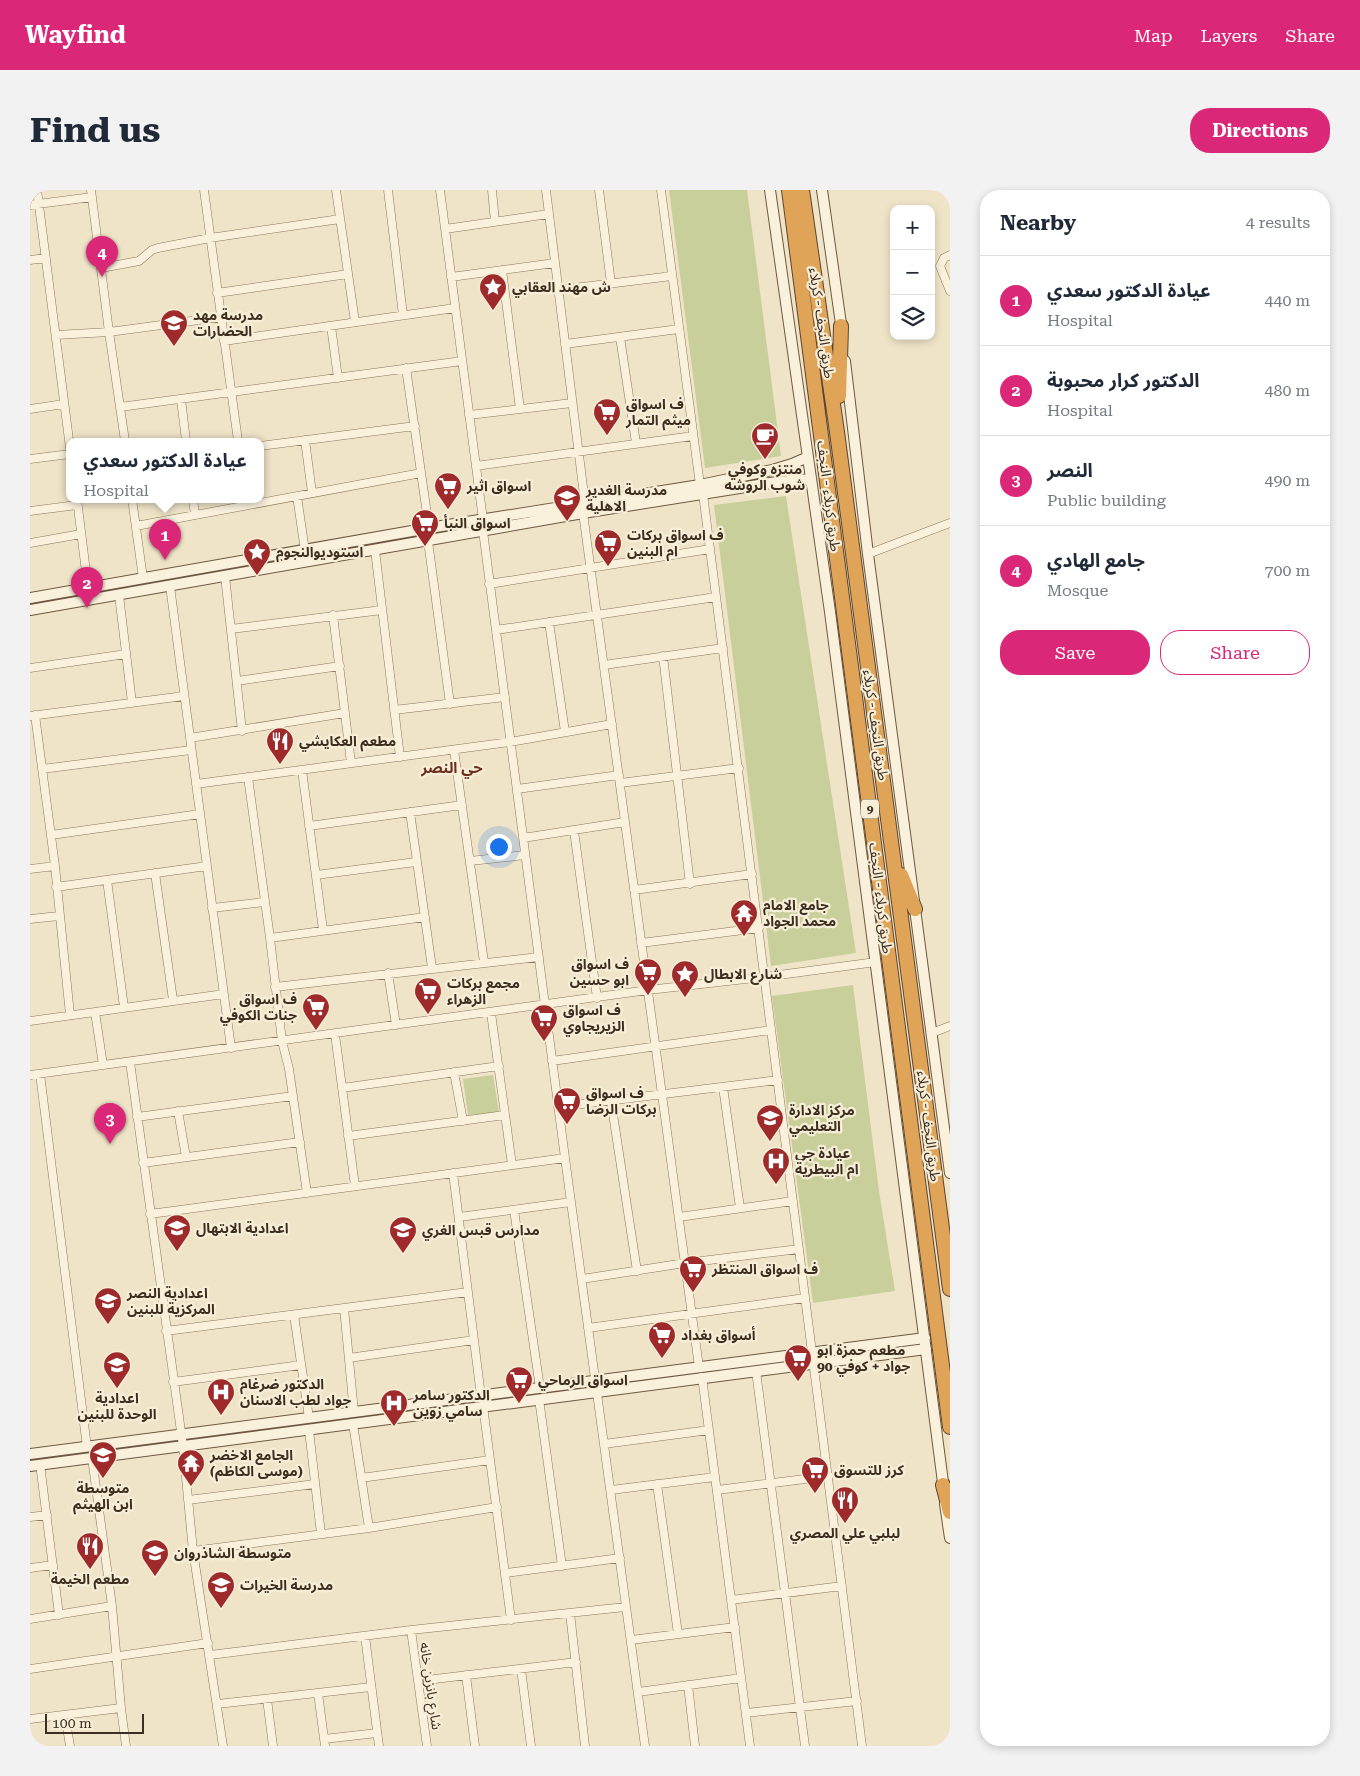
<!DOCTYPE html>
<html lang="en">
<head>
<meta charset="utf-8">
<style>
  :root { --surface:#fff; --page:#f2f2f3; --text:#1f2937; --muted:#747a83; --line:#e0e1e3; --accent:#db2777 }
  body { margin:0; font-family:"Roboto Serif","Noto Sans Arabic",serif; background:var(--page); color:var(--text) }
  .controls { position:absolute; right:15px; top:15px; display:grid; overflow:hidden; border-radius:10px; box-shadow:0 2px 8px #0003 }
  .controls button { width:45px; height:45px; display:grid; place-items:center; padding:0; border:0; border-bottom:1px solid var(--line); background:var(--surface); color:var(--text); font:25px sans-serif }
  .scale { position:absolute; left:15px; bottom:12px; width:99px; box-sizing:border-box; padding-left:5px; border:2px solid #3d2e20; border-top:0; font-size:14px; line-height:18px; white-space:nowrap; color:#3d2e20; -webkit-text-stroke:4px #f7eed8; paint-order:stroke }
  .you { position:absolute; left:468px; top:656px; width:18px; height:18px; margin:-12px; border:4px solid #fff; border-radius:50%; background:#1a73e8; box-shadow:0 0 0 8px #1a73e833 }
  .badge { display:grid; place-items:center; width:32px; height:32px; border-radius:50%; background:var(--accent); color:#fff; font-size:16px; font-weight:700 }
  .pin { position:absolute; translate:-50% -41px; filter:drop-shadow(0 1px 2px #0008) }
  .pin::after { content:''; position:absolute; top:26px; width:18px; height:15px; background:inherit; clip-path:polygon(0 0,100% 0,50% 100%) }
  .popup { position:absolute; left:36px; top:248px; width:198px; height:65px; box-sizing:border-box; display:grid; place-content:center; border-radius:10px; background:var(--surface); filter:drop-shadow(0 1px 4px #0005); font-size:16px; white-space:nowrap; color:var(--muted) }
  .popup b { font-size:19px; color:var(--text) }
  .popup::after { content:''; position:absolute; left:50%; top:100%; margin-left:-10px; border:10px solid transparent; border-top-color:var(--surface) }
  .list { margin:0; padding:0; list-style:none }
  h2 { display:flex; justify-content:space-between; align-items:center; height:65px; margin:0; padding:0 20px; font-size:21px }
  h2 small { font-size:16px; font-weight:400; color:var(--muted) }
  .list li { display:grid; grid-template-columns:32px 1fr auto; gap:15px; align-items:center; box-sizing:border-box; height:90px; padding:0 20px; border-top:1px solid var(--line) }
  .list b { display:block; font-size:19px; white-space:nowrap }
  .list p { margin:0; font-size:16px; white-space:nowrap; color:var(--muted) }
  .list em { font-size:16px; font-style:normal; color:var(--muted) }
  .actions { display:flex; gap:10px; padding:15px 20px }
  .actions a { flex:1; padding:11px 0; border:1px solid var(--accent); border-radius:20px; text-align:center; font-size:18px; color:var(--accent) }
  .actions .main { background:var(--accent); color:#fff }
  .icon { flex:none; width:28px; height:28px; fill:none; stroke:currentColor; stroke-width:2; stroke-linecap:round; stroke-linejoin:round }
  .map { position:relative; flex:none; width:920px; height:1556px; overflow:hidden; border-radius:20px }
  header { display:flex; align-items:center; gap:30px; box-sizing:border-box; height:70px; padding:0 25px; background:var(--accent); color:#fff }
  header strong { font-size:24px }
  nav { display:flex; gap:28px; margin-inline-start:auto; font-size:18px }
  .intro { display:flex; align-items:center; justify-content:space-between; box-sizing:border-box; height:120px; padding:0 30px }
  h1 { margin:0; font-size:35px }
  .button { padding:12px 22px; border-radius:20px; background:var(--accent); color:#fff; font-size:18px; font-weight:700 }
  main { display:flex; gap:30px; padding:0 30px }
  aside { flex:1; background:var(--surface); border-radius:20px; box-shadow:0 2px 8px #0003 }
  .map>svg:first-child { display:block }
  .green { fill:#c9cf9b }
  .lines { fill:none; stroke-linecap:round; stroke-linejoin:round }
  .street-casing { stroke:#8d765c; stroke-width:9 }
  .secondary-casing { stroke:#6f573f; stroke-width:12 }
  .highway-casing { stroke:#5b4430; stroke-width:16 }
  .street { stroke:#faf1dc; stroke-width:8 }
  .secondary { stroke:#faf1dc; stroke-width:10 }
  .highway { stroke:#e0a458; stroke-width:14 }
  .labels { text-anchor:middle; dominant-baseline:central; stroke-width:4.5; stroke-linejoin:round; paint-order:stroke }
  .shield { fill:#f7eed8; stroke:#756857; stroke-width:1 }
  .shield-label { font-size:12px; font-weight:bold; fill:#3d2e20 }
  .poi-label { font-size:14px; font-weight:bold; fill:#3d2e20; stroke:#f7eed8; text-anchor:start }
  .street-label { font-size:14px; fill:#3d2e20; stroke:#f7eed8 }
  .neighbourhood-label { font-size:15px; font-weight:bold; fill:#6b2e1e; stroke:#f7eed8 }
</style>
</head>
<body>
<header>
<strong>Wayfind</strong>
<nav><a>Map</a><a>Layers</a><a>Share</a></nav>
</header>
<div class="intro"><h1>Find us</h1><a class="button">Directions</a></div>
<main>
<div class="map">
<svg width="920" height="1556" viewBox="0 0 920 1556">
  <rect width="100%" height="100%" fill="#f0e4c8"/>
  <path class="green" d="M639,0h78l34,266 -76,12z
    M756,306l70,457 -85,13 -57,-461z
    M823,795l26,206 16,100 -82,12 -41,-307z
    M463,885l6,37 -31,3 -5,-36z"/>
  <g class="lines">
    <g class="street-casing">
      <path id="street" d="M7,0l33,258
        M61,0l18,142 16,109
        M174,0l34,251
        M306,0l19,132
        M358,0l15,125
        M410,0l43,330
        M462,0l3,32
        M516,0l39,313
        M569,0l12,93
        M631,0l39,295
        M0,15l62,-8
        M415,39l104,-15
        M920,65l-6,3 -4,8 10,25
        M0,70l16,-2
        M71,78l38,-7 13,-11 6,-2 52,-10 130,-19
        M472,80l18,139
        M421,87l104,-14
        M528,100l114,-14
        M187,103l131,-19
        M301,136l7,52
        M26,145l53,-3 112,-15
        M590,147l16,106
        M194,151l231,-33
        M535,154l114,-15
        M376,178l23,160
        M151,209l5,42
        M90,217l342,-46
        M0,219l34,-5
        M439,225l103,-12
        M275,250l7,53
        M230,256l155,-20
        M0,269l40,-5
        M446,276l217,-30
        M673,304l159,1252
        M267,306l8,55
        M47,309l11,89
        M102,309l11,79
        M163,309l2,16
        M0,321l47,-6
        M553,323l116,854
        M106,336l285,-53
        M453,341l82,627 80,588
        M398,351l22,163
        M0,353l51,-9
        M345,360l25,207
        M838,364l82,-31
        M195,386l17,155
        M459,394l221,-35
        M140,396l61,462
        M89,405l13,108
        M303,425l18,148
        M519,432l16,110
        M201,439l151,-19
        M466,440l220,-33
        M633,466l27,228
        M574,475l119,-17
        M0,478l96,-14
        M207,491l103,-15
        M364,520l111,-13
        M5,525l20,151 15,149
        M0,526l154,-20
        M160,548l155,-25
        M424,560l30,212
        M12,579l149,-19
        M272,580l21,160
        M218,587l22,161 12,103 7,28 18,124
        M590,593l119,-15
        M166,594l314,-42 102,-18
        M487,599l102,-14
        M380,622l22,156
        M279,636l153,-21
        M544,641l23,167
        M21,645l149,-21
        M493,648l102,-16
        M440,671l55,-6
        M0,679l25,-3
        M125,683l18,127
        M286,685l100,-13
        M77,690l17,127
        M26,697l151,-21
        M604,700l118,-16
        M182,718l53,-6
        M0,729l29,-3
        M240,748l155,-21
        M611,753l118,-15
        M358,783l8,52
        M245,797l264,-30
        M65,822l8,53
        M461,823l21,152
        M0,831l194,-27
        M902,843l18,-7
        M305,844l20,152
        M522,871l219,-31
        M100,872l53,384 10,105 30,195
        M424,882l9,49
        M10,884l47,373
        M0,885l618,-85 116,-13 112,-15
        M693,897l17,121
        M312,898l157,-22
        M581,911l26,170
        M528,917l220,-27
        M148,921l8,46
        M107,927l156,-21
        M318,946l157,-21
        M113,973l157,-21
        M423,983l28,223
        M484,1020l26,178
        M120,1024l415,-56
        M429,1027l112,-15
        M649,1027l114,-16
        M552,1089l103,-16 114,-14
        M314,1118l10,104
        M264,1125l15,103
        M558,1138l217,-30
        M136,1141l302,-39
        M319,1168l125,-18
        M726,1181l49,375
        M672,1187l48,369
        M143,1192l128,-17
        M509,1209l23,167
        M453,1216l28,214
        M323,1234l16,104
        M279,1240l12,104
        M574,1254l105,-14
        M62,1268l20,148 9,102 5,38
        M10,1274l19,151
        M331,1288l129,-18
        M627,1294l21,150
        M581,1300l104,-13
        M687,1300l112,-14
        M158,1310l127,-16
        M0,1327l17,-2
        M163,1361l176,-23 128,-21
        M0,1378l23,-3
        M476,1383l114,-15
        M701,1410l111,-14
        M540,1423l15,133
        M0,1429l82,-13
        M381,1440l16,116
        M335,1446l14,110
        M601,1450l104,-13
        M180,1465l201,-25 214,-23
        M0,1479l178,-26
        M491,1479l10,77
        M436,1485l9,71
        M388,1491l158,-19
        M658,1495l7,61
        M608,1502l103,-14
        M288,1503l7,53
        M237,1509l6,47
        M187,1514l154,-17
        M716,1523l111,-12
        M35,1525l5,31
        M0,1529l91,-11
        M294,1549l53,-6"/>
    </g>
    <g class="secondary-casing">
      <path id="secondary" d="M740,0l60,422 114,878
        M792,0l20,141
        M815,171l23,193 82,619
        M0,408l399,-70 271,-43 72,-15 20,-6 16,-7
        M0,420l553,-97 194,-31 34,-3
        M0,1264l895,-116
        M0,1276l896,-117
        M915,1314l5,34"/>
    </g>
    <g class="highway-casing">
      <path id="highway" d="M759,0l161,1237
        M772,0l35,242 113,857
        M809,206l2,-70
        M871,685l14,34
        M913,1295l7,27"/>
    </g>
    <use href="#street" class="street"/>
    <use href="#secondary" class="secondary"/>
    <use href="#highway" class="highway"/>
  </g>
  <defs>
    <g id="sight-pin" transform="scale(1.4375)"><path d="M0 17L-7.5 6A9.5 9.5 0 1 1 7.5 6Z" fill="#9e2a2b" stroke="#f7eed8"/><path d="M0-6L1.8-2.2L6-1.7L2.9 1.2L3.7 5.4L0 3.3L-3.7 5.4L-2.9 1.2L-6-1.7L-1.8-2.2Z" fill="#fff"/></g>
    <g id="school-pin" transform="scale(1.4375)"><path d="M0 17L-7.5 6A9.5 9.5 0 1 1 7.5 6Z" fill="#9e2a2b" stroke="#f7eed8"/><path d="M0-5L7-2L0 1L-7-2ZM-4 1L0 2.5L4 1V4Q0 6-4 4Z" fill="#fff"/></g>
    <g id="supermarket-pin" transform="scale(1.4375)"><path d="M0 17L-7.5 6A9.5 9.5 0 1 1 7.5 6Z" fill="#9e2a2b" stroke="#f7eed8"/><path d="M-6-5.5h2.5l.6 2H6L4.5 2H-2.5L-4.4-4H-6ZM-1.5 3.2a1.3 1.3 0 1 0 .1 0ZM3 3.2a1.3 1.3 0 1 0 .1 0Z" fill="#fff"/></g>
    <g id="cafe-pin" transform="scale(1.4375)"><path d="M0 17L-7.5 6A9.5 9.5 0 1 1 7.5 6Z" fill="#9e2a2b" stroke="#f7eed8"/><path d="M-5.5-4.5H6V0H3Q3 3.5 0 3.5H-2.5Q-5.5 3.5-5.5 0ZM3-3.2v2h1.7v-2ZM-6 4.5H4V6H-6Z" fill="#fff"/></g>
    <g id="restaurant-pin" transform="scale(1.4375)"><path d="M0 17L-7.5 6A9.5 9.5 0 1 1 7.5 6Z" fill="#9e2a2b" stroke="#f7eed8"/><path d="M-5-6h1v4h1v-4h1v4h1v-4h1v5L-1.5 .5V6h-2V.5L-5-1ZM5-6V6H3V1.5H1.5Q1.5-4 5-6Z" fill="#fff"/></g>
    <g id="temple-pin" transform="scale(1.4375)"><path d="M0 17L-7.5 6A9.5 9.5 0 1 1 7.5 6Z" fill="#9e2a2b" stroke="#f7eed8"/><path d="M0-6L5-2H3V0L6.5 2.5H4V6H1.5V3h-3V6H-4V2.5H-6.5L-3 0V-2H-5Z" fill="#fff"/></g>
    <g id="hospital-pin" transform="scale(1.4375)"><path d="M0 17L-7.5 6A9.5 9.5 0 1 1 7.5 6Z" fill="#9e2a2b" stroke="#f7eed8"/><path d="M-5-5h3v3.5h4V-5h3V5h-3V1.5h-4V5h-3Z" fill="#fff"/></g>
  </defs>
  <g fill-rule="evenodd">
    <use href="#sight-pin" x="463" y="97"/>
    <use href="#school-pin" x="144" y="133"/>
    <use href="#supermarket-pin" x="577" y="222"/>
    <use href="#cafe-pin" x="735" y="246"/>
    <use href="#supermarket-pin" x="418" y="296"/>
    <use href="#school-pin" x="537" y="308"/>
    <use href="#supermarket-pin" x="395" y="333"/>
    <use href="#supermarket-pin" x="578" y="353"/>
    <use href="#sight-pin" x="227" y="362"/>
    <use href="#restaurant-pin" x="250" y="551"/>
    <use href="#temple-pin" x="714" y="723"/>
    <use href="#supermarket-pin" x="618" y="782"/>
    <use href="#sight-pin" x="655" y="784"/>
    <use href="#supermarket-pin" x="398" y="801"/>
    <use href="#supermarket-pin" x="286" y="817"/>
    <use href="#supermarket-pin" x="514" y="828"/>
    <use href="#supermarket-pin" x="537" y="911"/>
    <use href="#school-pin" x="740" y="928"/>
    <use href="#hospital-pin" x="746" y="971"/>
    <use href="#school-pin" x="147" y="1038"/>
    <use href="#school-pin" x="373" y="1040"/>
    <use href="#supermarket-pin" x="663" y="1079"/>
    <use href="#school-pin" x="78" y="1111"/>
    <use href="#supermarket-pin" x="632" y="1145"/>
    <use href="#supermarket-pin" x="768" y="1168"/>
    <use href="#school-pin" x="87" y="1175"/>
    <use href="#supermarket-pin" x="489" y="1190"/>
    <use href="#hospital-pin" x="191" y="1202"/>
    <use href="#hospital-pin" x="364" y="1213"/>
    <use href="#school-pin" x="73" y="1265"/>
    <use href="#temple-pin" x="161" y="1273"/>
    <use href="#supermarket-pin" x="785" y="1280"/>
    <use href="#restaurant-pin" x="815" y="1310"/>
    <use href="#restaurant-pin" x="60" y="1356"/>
    <use href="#school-pin" x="125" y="1363"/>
    <use href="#school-pin" x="191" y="1395"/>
  </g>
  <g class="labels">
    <rect class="shield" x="831" y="609.5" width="18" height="19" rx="4"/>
    <g class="shield-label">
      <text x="840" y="619">9</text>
    </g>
    <g class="poi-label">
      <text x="482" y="97">ش مهند العقابي</text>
      <text x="163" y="125">مدرسة مهد<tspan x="163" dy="16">الحضارات</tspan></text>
      <text x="596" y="214">ف اسواق<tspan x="596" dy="16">ميثم التمار</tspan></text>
      <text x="735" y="279" text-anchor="middle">منتزه وكوفي<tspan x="735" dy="16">شوب الروشه</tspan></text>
      <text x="437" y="296">اسواق اثير</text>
      <text x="556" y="300">مدرسة الغدير<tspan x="556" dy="16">الاهلية</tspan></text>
      <text x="414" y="333">اسواق النبأ</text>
      <text x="597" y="345">ف اسواق بركات<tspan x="597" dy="16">ام البنين</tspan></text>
      <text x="246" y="362">استوديوالنجوم</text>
      <text x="269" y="551">مطعم العكايشي</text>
      <text x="733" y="715">جامع الامام<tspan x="733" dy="16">محمد الجواد</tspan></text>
      <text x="599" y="774" text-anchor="end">ف اسواق<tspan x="599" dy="16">ابو حسين</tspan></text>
      <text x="674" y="784">شارع الابطال</text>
      <text x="417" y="793">مجمع بركات<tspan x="417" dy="16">الزهراء</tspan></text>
      <text x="267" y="809" text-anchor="end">ف اسواق<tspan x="267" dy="16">جنات الكوفي</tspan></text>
      <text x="533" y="820">ف اسواق<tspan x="533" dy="16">الزيريجاوي</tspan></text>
      <text x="556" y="903">ف اسواق<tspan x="556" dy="16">بركات الرضا</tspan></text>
      <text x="759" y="920">مركز الادارة<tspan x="759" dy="16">التعليمي</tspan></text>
      <text x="765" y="963">عيادة جي<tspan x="765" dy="16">ام البيطرية</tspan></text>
      <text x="166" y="1038">اعدادية الابتهال</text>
      <text x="392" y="1040">مدارس قبس الغري</text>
      <text x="682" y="1079">ف اسواق المنتظر</text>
      <text x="97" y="1103">اعدادية النصر<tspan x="97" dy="16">المركزية للبنين</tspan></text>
      <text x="651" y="1145">أسواق بغداد</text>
      <text x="787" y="1160">مطعم حمزة ابو<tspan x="787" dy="16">جواد + كوفي 90</tspan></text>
      <text x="508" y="1190">اسواق الرماحي</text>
      <text x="210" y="1194">الدكتور ضرغام<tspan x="210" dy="16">جواد لطب الاسنان</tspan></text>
      <text x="383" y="1205">الدكتور سامر<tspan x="383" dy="16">سامي زوين</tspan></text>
      <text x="87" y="1208" text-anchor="middle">اعدادية<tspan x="87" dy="16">الوحدة للبنين</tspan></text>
      <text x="180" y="1265">الجامع الاخضر<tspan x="180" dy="16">(موسى الكاظم)</tspan></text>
      <text x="804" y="1280">كرز للتسوق</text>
      <text x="73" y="1298" text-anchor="middle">متوسطة<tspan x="73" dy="16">ابن الهيثم</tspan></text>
      <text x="815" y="1343" text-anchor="middle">لبلبي علي المصري</text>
      <text x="144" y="1363">متوسطة الشاذروان</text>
      <text x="60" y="1389" text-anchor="middle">مطعم الخيمة</text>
      <text x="210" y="1395">مدرسة الخيرات</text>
    </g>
    <g class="street-label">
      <text transform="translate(792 133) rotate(82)">طريق النجف - کربلاء</text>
      <text transform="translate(799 306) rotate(83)">طريق کربلاء - النجف</text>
      <text transform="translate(846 535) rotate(82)">طريق النجف - کربلاء</text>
      <text transform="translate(851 708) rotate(83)">طريق کربلاء - النجف</text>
      <text transform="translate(899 936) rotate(83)">طريق النجف - کربلاء</text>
      <text transform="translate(401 1496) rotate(82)">شارع بانزين خانه</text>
    </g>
    <g class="neighbourhood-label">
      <text x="422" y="578">حي النصر</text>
    </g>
  </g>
</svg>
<div class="controls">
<button>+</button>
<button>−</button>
<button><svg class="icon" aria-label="layers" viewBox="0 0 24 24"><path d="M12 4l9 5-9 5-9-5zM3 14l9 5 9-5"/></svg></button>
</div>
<div class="scale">100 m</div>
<div class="you"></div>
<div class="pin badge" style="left:135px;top:370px">1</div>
<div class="popup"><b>عيادة الدكتور سعدي</b>Hospital</div>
<div class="pin badge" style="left:57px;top:418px">2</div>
<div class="pin badge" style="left:80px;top:954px">3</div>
<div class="pin badge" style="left:72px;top:87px">4</div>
</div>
<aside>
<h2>Nearby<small>4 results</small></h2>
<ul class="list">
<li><span class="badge">1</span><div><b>عيادة الدكتور سعدي</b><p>Hospital</p></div><em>440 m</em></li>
<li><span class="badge">2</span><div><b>الدكتور كرار محبوبة</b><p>Hospital</p></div><em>480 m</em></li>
<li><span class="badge">3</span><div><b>النصر</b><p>Public building</p></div><em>490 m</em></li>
<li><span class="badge">4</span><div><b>جامع الهادي</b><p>Mosque</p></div><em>700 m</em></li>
</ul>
<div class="actions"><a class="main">Save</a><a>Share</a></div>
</aside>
</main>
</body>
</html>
